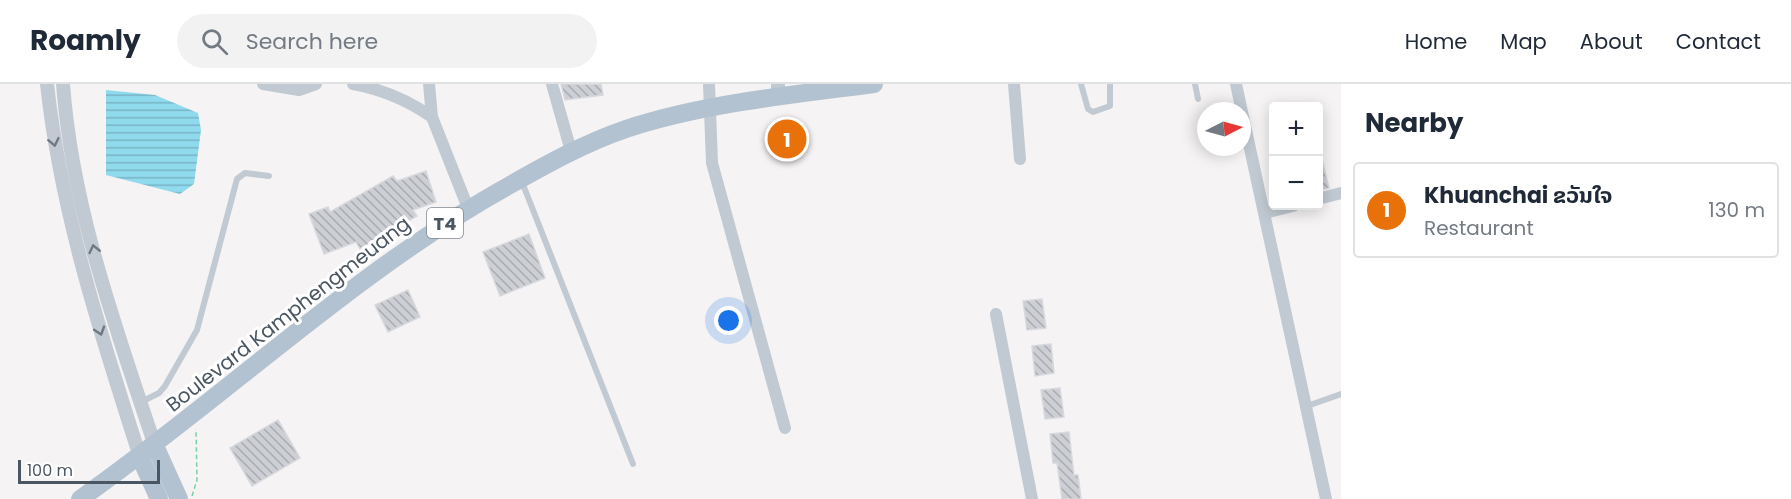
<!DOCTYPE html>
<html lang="en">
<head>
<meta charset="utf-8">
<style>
  :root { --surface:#fff; --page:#f2f2f3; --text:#1f2937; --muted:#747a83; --line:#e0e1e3; --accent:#1a73e8 }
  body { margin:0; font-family:Poppins,"Noto Sans Lao",sans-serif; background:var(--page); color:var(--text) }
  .controls { position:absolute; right:18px; top:18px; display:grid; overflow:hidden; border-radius:6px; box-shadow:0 3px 15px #0003 }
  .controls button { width:54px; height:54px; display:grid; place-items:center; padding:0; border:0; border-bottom:2px solid var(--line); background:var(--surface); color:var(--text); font:30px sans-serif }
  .compass { position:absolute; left:1197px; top:18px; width:54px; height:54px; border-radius:50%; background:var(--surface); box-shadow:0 3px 15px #0003; rotate:84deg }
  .scale { position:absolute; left:18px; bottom:15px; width:142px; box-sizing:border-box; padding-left:6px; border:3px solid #4a5661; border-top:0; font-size:16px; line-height:21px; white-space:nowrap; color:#4a5661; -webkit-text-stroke:4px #fff; paint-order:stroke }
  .you { position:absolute; left:729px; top:237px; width:21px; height:21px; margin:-15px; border:4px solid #fff; border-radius:50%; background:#1a73e8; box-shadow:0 0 0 9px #1a73e833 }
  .badge { display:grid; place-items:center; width:39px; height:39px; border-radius:50%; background:var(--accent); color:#fff; font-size:20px; font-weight:700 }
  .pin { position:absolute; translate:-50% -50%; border:3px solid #fff; box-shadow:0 2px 6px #0006 }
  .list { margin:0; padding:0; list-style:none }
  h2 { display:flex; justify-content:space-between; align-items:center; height:78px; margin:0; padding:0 24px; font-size:26px }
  h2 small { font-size:20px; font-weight:400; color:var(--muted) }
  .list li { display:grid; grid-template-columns:39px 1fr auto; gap:18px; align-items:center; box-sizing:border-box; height:96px; margin:0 12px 12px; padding:0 12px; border:2px solid var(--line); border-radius:6px }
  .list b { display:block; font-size:22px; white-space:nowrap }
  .list p { margin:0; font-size:20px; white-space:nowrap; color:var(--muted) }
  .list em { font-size:20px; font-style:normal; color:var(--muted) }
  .icon { flex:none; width:33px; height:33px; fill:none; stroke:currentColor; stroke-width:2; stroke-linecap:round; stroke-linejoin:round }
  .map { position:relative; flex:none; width:1341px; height:415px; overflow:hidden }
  header { display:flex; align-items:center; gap:36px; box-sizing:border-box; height:84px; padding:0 30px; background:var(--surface); border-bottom:2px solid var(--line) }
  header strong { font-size:28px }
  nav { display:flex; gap:33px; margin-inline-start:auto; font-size:21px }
  .search { width:420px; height:54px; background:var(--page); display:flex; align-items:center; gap:15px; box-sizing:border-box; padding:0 21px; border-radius:33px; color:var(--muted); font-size:22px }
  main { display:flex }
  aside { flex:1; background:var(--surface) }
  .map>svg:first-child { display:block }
  .water { fill:url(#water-rules) }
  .building { fill:url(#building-back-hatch); stroke:#d7d9de; stroke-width:1.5 }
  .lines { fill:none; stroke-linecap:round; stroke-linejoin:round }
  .path { stroke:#7ad0a6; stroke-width:1.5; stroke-dasharray:4.5 3; stroke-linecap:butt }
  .service { stroke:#c1cad2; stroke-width:6 }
  .minor { stroke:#c1cad2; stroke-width:12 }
  .tertiary { stroke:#c1cad2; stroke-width:14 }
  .primary { stroke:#b3c2d1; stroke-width:18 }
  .oneway { stroke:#6e7983 }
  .labels { text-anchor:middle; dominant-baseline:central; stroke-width:6; stroke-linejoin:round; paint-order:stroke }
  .shield { fill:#fff; stroke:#808990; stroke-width:1.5 }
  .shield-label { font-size:18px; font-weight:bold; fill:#4a5661 }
  .street-label { font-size:20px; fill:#4a5661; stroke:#fff }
</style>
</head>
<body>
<header>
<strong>Roamly</strong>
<div class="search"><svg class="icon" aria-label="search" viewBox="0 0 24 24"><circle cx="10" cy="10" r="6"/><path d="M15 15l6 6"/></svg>Search here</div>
<nav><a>Home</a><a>Map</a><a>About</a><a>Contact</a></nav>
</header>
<main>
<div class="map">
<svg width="1341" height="415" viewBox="0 0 1341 415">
  <defs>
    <pattern id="water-rules" width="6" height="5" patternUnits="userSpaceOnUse" patternTransform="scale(1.5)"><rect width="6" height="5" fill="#90daee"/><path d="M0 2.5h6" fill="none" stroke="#78b4c4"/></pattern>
    <pattern id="building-back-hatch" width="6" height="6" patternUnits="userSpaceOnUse" patternTransform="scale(1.5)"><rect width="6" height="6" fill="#cdcfd5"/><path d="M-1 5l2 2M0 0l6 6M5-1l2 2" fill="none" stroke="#a8abb0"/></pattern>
  </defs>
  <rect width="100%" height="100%" fill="#f5f3f3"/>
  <path class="water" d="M106,6l49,5 43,18 3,17 -7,54 -14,10 -74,-19z"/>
  <path class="building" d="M561,0h40l2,11 -38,5z
    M1321,72l8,32 -11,2v-33z
    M426,87l10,31 -23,8 4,6 -57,33 -4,-7 -32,12 -15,-40 19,-7 2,5 63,-36 4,5z
    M529,150l16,44 -45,18 -17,-44z
    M408,206l12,27 -32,15 -13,-27z
    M1042,215l4,29 -19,2 -4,-29z
    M1051,260l3,29 -19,3 -3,-30z
    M1060,304l4,29 -19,2 -4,-29z
    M278,336l22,38 -48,28 -22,-38z
    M1069,348l5,43h4l3,24h-19l-5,-36h-4l-3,-29z"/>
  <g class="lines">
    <path class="path" d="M192,412l5,-16 -1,-51"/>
    <path class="service" d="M1081,0l7,25 5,3 17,-6v-22
      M1195,0l3,15
      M522,98l111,282
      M141,318l18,-9 6,-7 32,-56 40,-151 8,-6 24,3
      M1307,322l34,-12"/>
    <path class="minor" d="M263,0l36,6 17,-6
      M353,0c28,5 56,17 79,33
      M429,0l3,33 36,91
      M552,0l19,67
      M709,0l3,79 73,265
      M1014,0l6,75
      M1236,0l90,415
      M1318,115l23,-6
      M1264,129l29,-7
      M996,230l36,185"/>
    <path class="tertiary" d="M47,0c14,129 54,251 93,373
      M63,0c9,124 53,244 92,362
      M778,0v12"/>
    <path class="primary" d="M155,362l24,53
      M140,373l19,42
      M80,415c145,-102 275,-228 430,-314 37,-21 75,-42 116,-56 79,-26 166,-34 248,-45"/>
  </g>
  <defs><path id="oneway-chevron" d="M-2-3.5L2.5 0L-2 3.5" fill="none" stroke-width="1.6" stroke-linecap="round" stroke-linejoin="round" transform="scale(1.5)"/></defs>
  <g class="oneway">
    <use href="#oneway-chevron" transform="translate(54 58) rotate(78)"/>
    <use href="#oneway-chevron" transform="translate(94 165) rotate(-103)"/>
    <use href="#oneway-chevron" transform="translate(100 247) rotate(72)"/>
  </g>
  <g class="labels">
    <rect class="shield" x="427" y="124" width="36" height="30" rx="4.5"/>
    <g class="shield-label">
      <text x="445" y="139">T4</text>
    </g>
    <g class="street-label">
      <text transform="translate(288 230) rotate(-38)">Boulevard Kamphengmeuang</text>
    </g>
  </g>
</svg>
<div class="controls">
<button>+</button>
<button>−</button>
</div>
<svg class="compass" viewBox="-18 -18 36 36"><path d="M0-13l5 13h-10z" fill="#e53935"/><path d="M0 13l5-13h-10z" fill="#747a83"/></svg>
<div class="scale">100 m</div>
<div class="you"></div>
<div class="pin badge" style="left:787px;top:55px;background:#e8710a">1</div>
</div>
<aside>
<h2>Nearby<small></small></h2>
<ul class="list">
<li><span class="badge" style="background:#e8710a">1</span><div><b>Khuanchai ຂວັນໃຈ</b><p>Restaurant</p></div><em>130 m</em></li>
</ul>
</aside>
</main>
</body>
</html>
